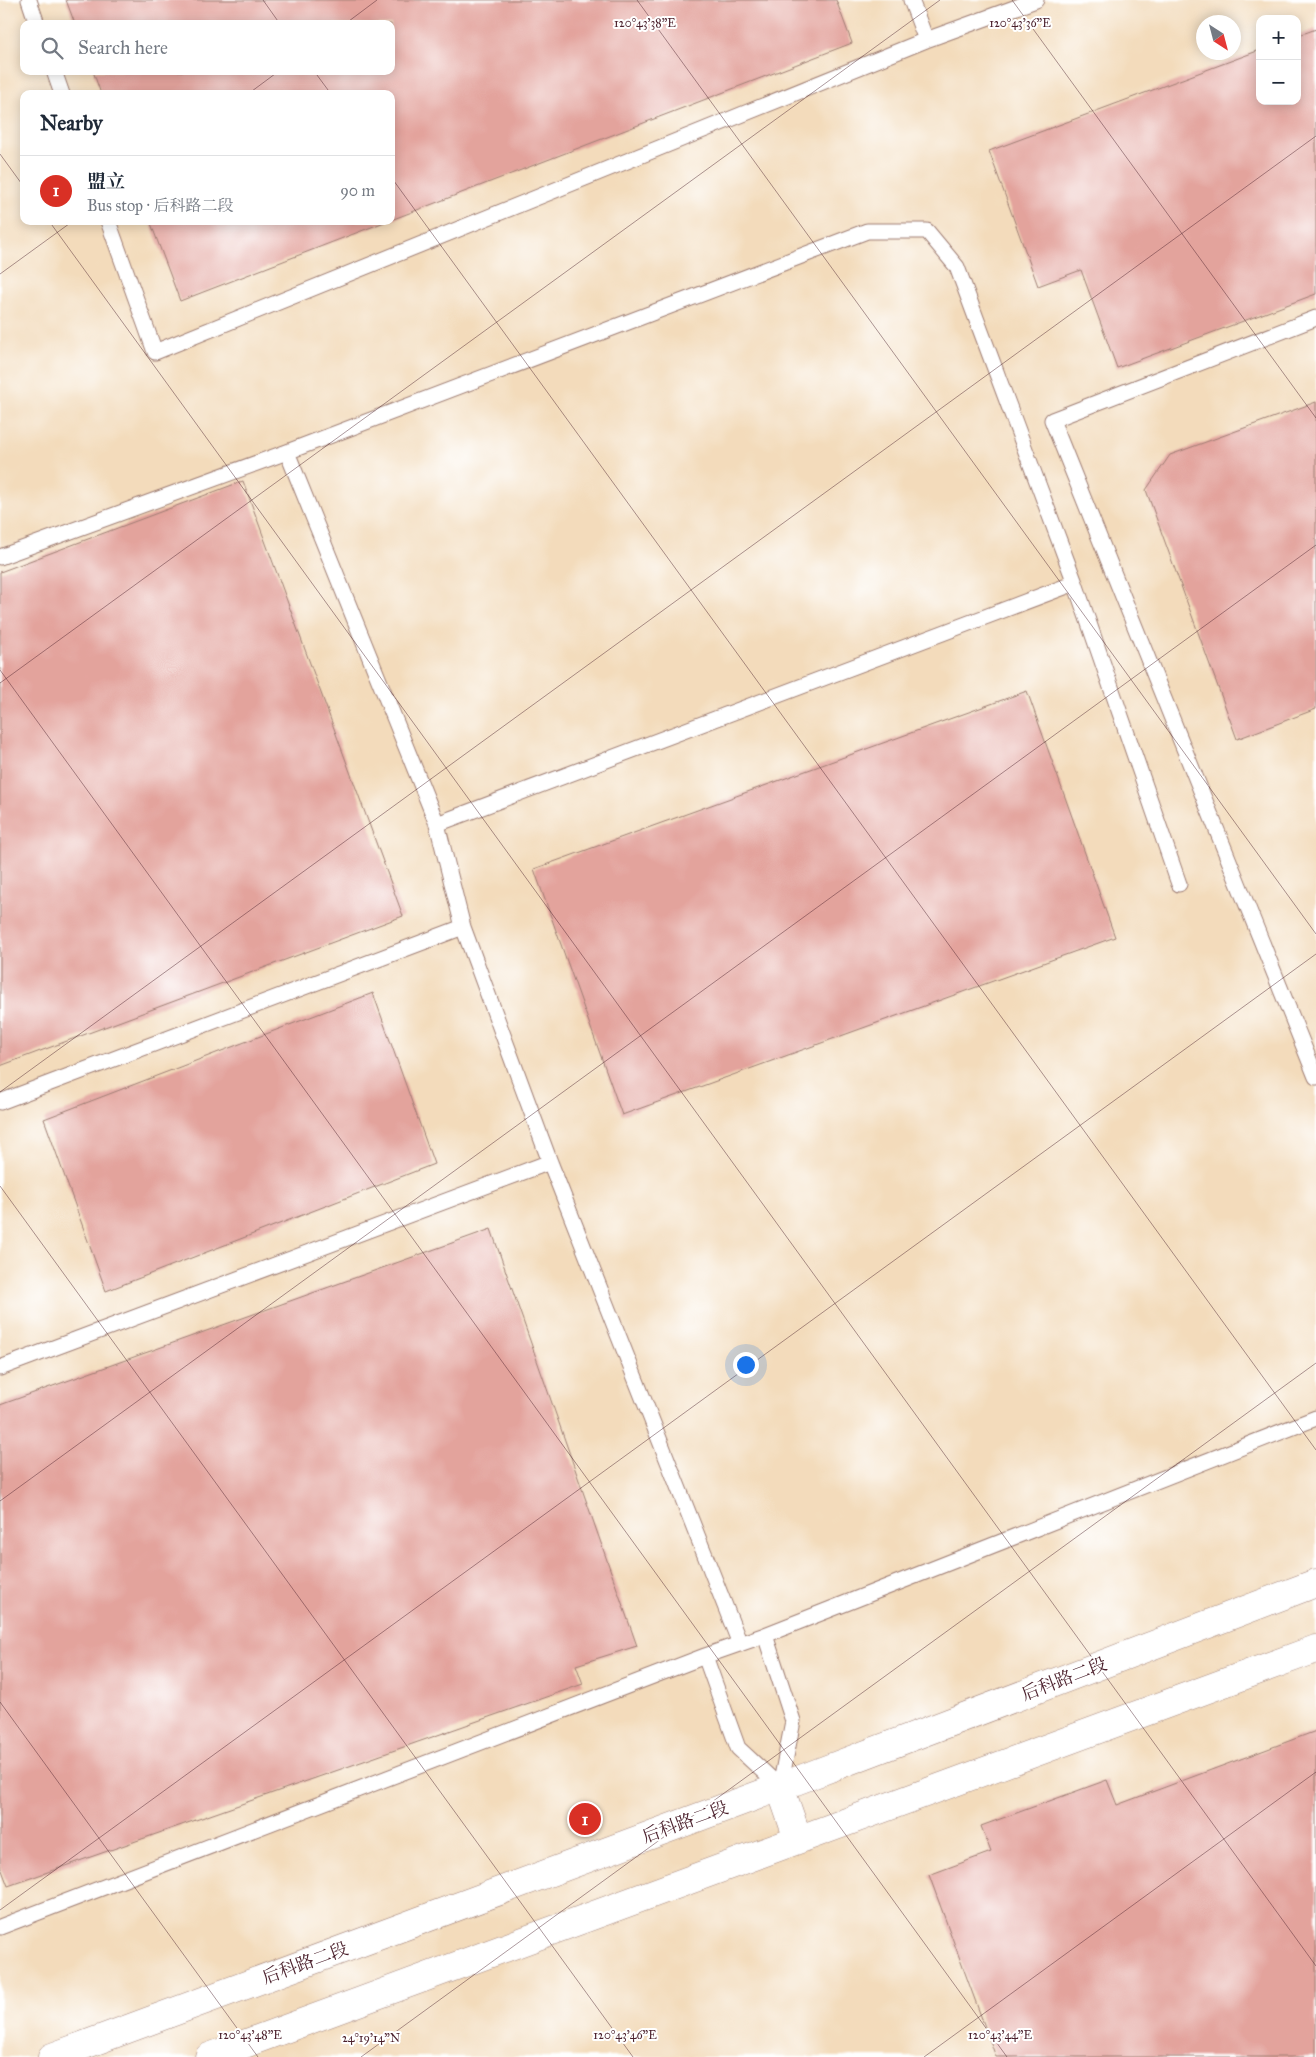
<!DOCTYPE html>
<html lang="en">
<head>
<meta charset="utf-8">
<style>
  :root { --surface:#fff; --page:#f6f6f7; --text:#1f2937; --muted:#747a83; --line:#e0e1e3; --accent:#d93025 }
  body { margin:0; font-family:"IM FELL Great Primer","Noto Serif TC",serif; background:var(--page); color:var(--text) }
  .controls { position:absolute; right:15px; top:15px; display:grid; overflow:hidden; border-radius:10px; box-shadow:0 2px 12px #0003 }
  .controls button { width:45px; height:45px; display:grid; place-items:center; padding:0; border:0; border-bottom:1px solid var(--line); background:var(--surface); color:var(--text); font:25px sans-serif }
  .compass { position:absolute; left:1196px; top:15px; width:45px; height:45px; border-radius:50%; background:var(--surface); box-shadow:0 2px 12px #0003; rotate:144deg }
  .you { position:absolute; left:745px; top:1364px; width:18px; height:18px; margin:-12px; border:4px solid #fff; border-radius:50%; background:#1a73e8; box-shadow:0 0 0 8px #1a73e833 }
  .badge { display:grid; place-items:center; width:32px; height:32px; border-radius:50%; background:var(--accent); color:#fff; font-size:16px; font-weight:700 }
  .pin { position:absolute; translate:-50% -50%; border:2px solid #fff; box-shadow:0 1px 5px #0006 }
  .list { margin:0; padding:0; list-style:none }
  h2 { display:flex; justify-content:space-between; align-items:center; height:65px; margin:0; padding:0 20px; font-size:21px }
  h2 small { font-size:16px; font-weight:400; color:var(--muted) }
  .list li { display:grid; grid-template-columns:32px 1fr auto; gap:15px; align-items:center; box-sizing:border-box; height:70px; padding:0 20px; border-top:1px solid var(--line) }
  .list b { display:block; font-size:19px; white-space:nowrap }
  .list p { margin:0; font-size:16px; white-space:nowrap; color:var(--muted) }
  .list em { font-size:16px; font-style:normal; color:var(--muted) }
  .icon { flex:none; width:28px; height:28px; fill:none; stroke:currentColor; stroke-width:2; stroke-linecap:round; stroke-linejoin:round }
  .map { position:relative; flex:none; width:1316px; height:2057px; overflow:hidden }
  .search { position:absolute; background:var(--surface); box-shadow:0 2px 12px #0003; left:20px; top:20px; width:375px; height:55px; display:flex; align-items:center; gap:12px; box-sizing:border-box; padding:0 18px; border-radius:10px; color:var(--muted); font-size:19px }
  .panel { position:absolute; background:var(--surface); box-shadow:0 2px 12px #0003; left:20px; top:90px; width:375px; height:135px; border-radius:10px }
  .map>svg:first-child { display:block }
  .building { fill:#e3a39c }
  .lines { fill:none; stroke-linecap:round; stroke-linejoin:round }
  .service-casing { stroke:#9e7d73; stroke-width:17 }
  .tertiary-casing { stroke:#9e7d73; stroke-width:29 }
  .service { stroke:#fff; stroke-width:15 }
  .tertiary { stroke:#fff; stroke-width:28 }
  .ticks { fill:none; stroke:#4a1f2b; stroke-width:1; stroke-opacity:0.45 }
  .labels { text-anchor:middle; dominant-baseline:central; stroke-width:4; stroke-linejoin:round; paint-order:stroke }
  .street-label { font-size:18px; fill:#4a1f2b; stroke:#fff }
  .ticks-label { font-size:12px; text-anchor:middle; fill:#4a1f2b; stroke:#fff; stroke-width:4; stroke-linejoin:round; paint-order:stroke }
</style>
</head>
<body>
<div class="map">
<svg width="1316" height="2057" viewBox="0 0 1316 2057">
  <rect width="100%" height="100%" fill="#fff"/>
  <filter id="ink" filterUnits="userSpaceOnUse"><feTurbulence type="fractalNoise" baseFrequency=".02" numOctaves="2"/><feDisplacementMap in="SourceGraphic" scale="10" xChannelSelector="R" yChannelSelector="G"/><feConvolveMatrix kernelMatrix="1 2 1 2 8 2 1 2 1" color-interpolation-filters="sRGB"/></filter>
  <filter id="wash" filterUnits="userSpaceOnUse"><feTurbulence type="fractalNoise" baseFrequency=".0096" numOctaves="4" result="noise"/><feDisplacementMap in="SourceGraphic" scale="20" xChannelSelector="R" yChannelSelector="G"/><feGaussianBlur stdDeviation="1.12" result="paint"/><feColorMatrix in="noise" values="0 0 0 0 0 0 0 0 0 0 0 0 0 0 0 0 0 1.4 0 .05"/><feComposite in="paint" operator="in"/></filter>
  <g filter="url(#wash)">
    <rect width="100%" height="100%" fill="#f3dbbb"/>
    <g id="blocks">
      <path class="building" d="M66,0h770l16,43 -461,177v-126h-290l-8,-23h298v-47h-316z
        M1316,29v265l-199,74 -36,-98 -43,16 -49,-135 271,-101v51h37v-65z
        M150,221h237l-207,80z
        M1316,402v307l-79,30 -91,-249 24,-35z
        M243,481l160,435 -403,150v-494z
        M1027,691l88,246 -493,178 -88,-246z
        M373,993l61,171 -328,127 -62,-172z
        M491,1229l146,417 -61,19 7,19 -575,202 -8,-21v-460z
        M1316,1731v326h-320l-67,-182 62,-23 -10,-26 126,-46 10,25z"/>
    </g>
  </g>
  <g filter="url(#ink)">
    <use href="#blocks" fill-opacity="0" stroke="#9e7d73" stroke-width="1"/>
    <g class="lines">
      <g class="service-casing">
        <path id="service" d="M29,0l8,24
          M911,0l15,40
          M54,71l8,23
          M108,221l47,131 771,-312 110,-40
          M1316,318l-264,102 264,657
          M287,452l150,372 26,103 87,235 190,482
          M0,557l287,-105 580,-221h60l30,36 118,316 104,301
          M437,824l638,-241
          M0,1102l463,-175
          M0,1368l550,-206
          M765,1635l28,86 -13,66
          M705,1656l33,92 42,39
          M0,1927l705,-271 60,-21 551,-217"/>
      </g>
      <g class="tertiary-casing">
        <path id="tertiary" d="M780,1787l18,52
          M52,2057l728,-270 536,-204
          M209,2057l1107,-408"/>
      </g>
      <use href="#service" class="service"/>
      <use href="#tertiary" class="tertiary"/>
    </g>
  </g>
  <path class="ticks" d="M263,0l17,24M637,0l679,934M1012,0l304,418M345,24l32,-24M314,71l17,23M248,94l31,-23M0,154l24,33M391,177l925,1273M49,221l1267,1745M0,274l73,-53M0,670l1007,1387M0,683l940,-683M0,1092l1316,-956M0,1186l633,871M0,1501l1316,-956M0,1702l258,355M0,1910l1316,-956M361,2057l955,-694M924,2057l392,-285"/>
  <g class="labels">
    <g class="street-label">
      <text transform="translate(1064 1679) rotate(-21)">后科路二段</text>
      <text transform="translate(685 1822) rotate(-20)">后科路二段</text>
      <text transform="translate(305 1963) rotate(-20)">后科路二段</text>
    </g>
  </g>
  <g class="ticks-label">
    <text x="645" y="27">120°43'38"E</text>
    <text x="1020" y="27">120°43'36"E</text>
    <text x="250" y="2039">120°43'48"E</text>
    <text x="625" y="2039">120°43'46"E</text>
    <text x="1000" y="2039">120°43'44"E</text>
    <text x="371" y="2042">24°19'14"N</text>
  </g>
</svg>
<div class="controls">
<button>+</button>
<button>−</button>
</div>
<svg class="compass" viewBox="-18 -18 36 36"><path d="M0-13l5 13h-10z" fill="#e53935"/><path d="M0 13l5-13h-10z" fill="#747a83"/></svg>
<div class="you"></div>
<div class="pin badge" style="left:585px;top:1819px">1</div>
<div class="search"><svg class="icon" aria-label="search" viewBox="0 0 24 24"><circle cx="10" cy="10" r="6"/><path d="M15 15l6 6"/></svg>Search here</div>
<section class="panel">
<h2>Nearby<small></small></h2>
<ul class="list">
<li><span class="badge">1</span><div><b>盟立</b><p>Bus stop · 后科路二段</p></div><em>90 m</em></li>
</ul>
</section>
</div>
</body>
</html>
